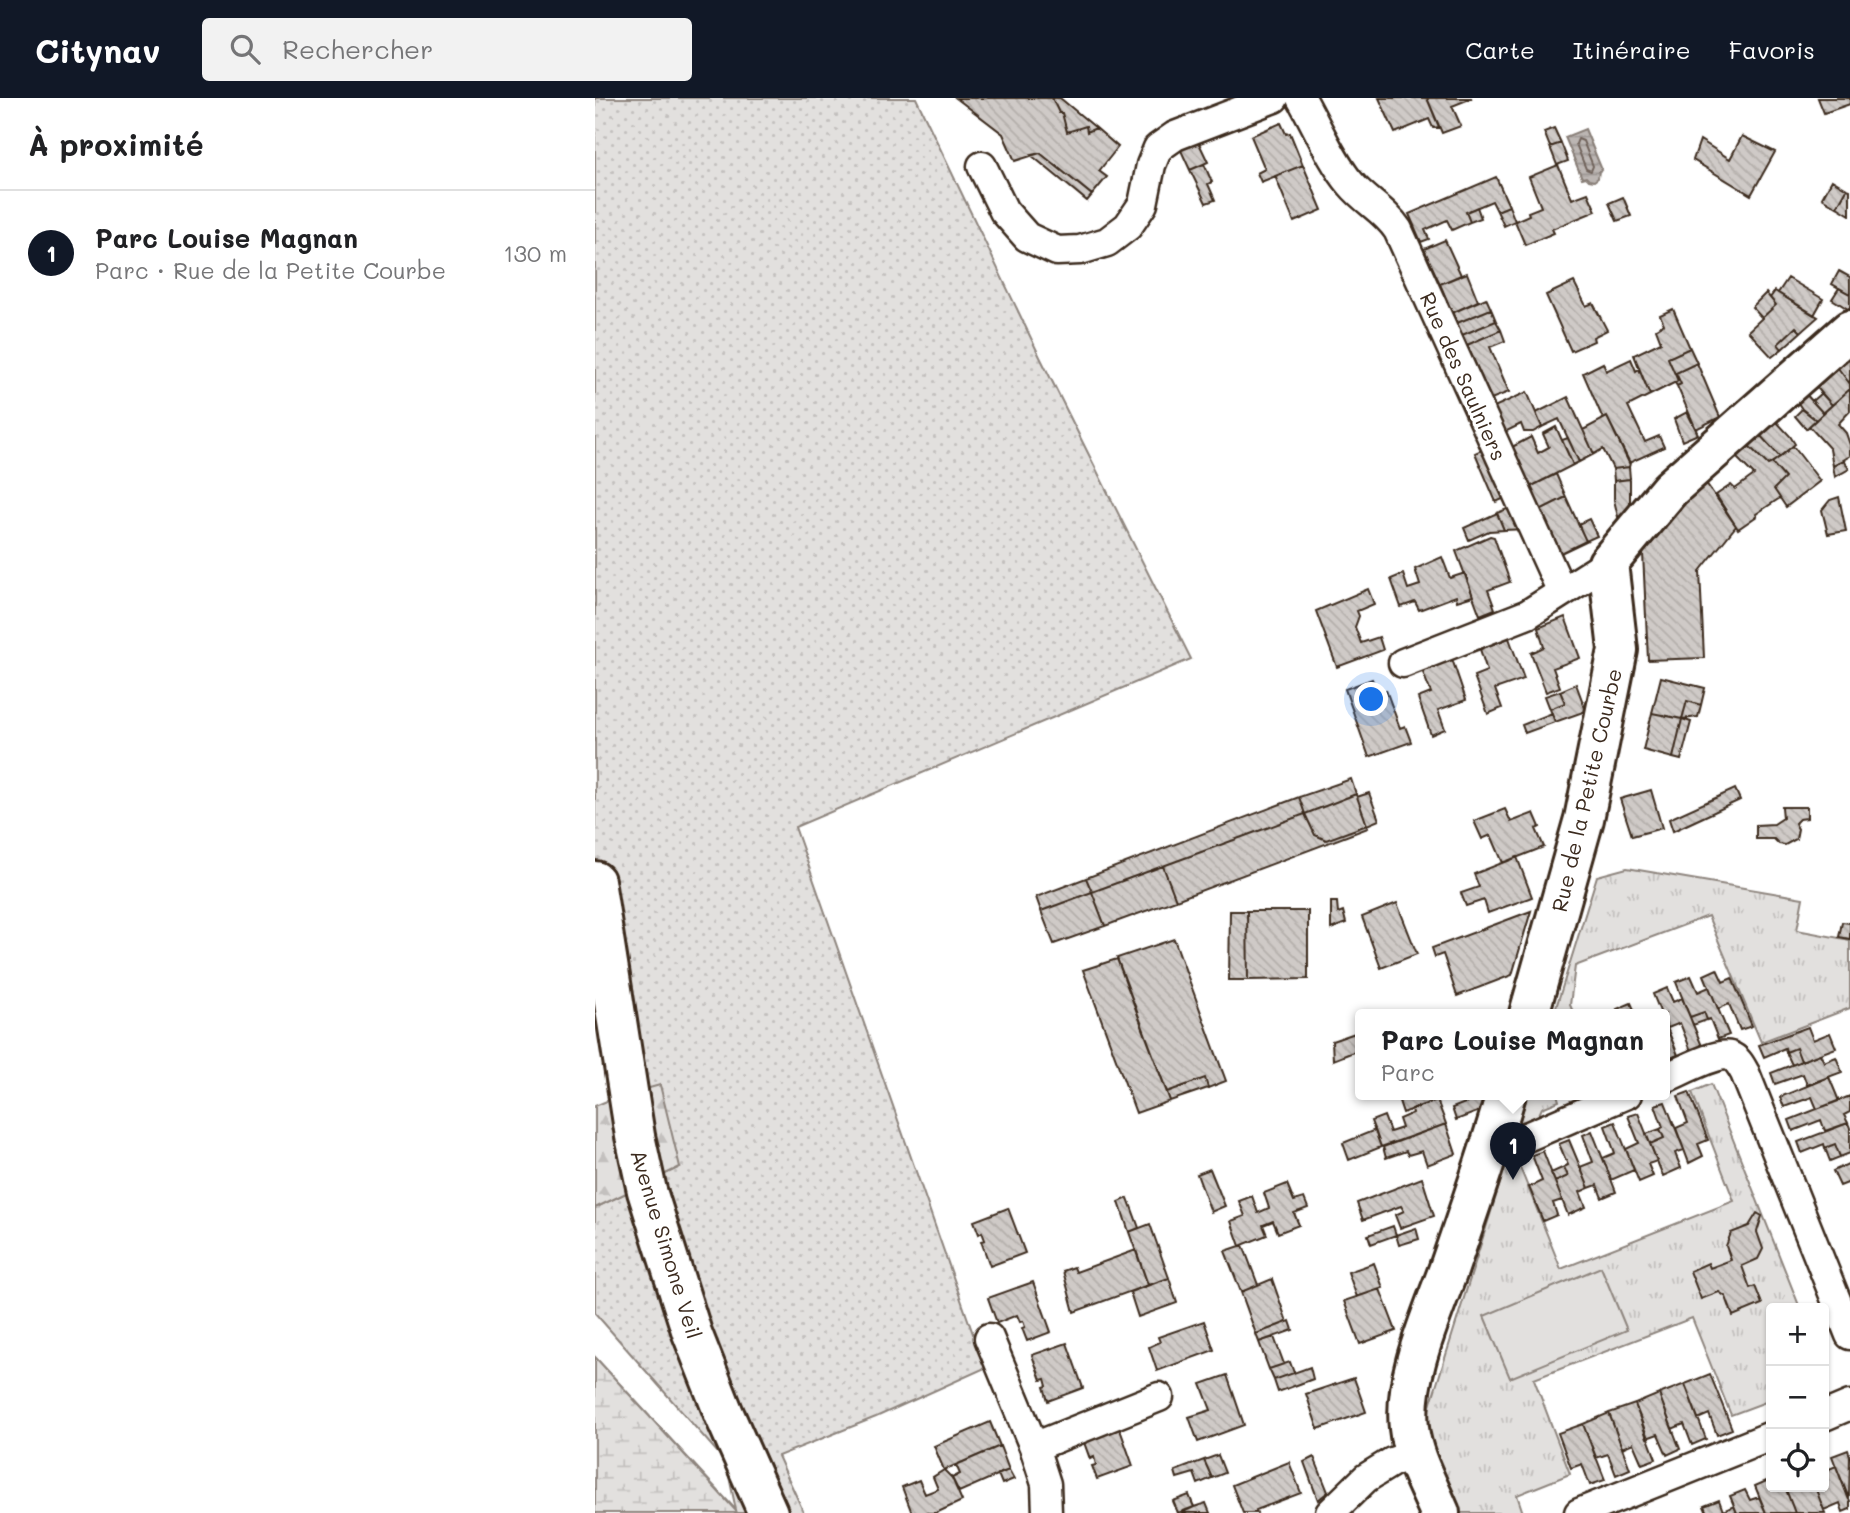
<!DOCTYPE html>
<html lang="fr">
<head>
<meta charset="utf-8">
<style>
  :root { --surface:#fff; --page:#f2f2f2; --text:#202124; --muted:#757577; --line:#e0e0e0; --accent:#111827 }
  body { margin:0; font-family:Mali,sans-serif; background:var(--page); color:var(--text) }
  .controls { position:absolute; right:21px; bottom:21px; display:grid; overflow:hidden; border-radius:7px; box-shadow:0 2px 5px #0004 }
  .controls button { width:63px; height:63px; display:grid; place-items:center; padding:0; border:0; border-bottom:2px solid var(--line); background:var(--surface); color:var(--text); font:35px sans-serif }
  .you { position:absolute; left:777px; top:602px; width:24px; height:24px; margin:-18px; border:5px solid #fff; border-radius:50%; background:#1a73e8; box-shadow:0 0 0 10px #1a73e833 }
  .badge { display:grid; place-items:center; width:46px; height:46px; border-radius:50%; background:var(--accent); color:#fff; font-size:23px; font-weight:700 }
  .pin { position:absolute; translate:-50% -58px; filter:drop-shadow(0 2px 4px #0008) }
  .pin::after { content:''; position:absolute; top:37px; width:24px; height:21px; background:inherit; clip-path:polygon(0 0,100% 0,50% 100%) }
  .popup { position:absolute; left:760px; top:911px; width:315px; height:91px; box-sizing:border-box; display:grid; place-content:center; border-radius:7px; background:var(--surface); filter:drop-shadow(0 2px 5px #0005); font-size:23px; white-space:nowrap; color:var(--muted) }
  .popup b { font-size:26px; color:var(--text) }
  .popup::after { content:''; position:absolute; left:50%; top:100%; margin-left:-14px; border:14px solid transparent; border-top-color:var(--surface) }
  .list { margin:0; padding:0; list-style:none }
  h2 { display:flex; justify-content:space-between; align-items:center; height:91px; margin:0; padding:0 28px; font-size:30px }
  h2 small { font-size:23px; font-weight:400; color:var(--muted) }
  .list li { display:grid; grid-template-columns:46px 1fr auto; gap:21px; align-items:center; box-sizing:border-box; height:126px; padding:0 28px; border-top:2px solid var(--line) }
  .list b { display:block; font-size:26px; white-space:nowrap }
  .list p { margin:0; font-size:23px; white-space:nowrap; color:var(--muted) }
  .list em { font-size:23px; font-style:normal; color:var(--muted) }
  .icon { flex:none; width:38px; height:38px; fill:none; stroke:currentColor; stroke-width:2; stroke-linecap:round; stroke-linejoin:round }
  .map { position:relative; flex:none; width:1255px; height:1415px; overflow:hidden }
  header { display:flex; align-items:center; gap:42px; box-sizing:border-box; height:98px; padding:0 35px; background:var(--accent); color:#fff }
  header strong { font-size:33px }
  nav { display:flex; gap:38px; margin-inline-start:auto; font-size:24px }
  .search { width:490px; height:63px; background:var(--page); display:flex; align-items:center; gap:18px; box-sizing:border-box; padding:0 24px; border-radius:7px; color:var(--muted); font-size:26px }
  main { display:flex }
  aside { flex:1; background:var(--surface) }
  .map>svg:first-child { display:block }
  .grass { fill:url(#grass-dots); stroke:#8e857e; stroke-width:2 }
  .forest { fill:url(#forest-firs); stroke:#8e857e; stroke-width:2 }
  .wetland { fill:url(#wetland-marsh); stroke:#8e857e; stroke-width:2 }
  .park { fill:url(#park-tufts); stroke:#8e857e; stroke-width:2 }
  .pitch { fill:#e2e0de; stroke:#8e857e; stroke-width:2 }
  .water { fill:url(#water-rules); stroke:#887e77; stroke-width:2 }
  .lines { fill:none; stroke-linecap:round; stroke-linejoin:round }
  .shore { stroke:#6f625a; stroke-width:2 }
  .building { fill:url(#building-back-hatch); stroke:#3b2a1e; stroke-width:2 }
  .street-casing { stroke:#3b2a1e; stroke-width:33 }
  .secondary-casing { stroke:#3b2a1e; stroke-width:44 }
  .street { stroke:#fff; stroke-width:28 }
  .secondary { stroke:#fff; stroke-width:38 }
  .labels { text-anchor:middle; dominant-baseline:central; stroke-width:6; stroke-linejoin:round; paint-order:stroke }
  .street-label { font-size:21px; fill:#3b2a1e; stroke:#fff }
</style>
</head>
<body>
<header>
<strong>Citynav</strong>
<div class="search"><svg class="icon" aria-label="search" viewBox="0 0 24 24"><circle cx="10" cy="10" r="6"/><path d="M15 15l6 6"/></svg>Rechercher</div>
<nav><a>Carte</a><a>Itinéraire</a><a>Favoris</a></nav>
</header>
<main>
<aside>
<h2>À proximité<small></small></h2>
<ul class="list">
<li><span class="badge">1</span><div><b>Parc Louise Magnan</b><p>Parc · Rue de la Petite Courbe</p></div><em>130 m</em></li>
</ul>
</aside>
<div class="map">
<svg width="1255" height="1415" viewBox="0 0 1255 1415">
  <defs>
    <pattern id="grass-dots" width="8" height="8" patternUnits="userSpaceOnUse" patternTransform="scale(1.75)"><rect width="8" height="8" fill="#e2e0de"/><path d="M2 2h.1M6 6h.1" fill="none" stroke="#c3c0be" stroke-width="1.8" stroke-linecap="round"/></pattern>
    <pattern id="forest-firs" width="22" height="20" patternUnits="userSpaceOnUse" patternTransform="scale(1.75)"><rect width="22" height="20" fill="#e2e0de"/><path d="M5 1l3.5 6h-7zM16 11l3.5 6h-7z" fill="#c3c0be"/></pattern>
    <pattern id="wetland-marsh" width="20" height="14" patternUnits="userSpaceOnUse" patternTransform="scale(1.75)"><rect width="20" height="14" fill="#e2e0de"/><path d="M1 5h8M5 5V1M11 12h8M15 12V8" fill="none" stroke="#c3c0be"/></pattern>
    <pattern id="park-tufts" width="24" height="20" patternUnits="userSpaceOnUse" patternTransform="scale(1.75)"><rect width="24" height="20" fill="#e2e0de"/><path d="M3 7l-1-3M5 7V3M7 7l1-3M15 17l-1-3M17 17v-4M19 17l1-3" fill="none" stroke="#c3c0be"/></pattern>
    <pattern id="water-rules" width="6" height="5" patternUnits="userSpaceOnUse" patternTransform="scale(1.75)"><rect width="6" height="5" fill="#bcb6b3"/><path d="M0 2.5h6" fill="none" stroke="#9a9491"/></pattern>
    <pattern id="building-back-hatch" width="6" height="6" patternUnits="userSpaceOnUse" patternTransform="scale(1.75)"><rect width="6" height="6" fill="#cfcac7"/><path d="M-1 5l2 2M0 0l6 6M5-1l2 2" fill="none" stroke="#b3aeaa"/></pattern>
  </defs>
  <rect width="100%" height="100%" fill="#fff"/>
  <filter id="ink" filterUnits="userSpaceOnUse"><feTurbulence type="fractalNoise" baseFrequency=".0143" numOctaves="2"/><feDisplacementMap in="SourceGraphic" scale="14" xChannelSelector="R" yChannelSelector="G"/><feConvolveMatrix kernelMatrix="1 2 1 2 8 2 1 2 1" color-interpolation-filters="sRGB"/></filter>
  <g filter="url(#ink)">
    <path class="grass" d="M0,0h321l124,259 151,302 -396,168 190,541 -109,49 -98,39 26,57h-141l-68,-156 141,153 -10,-48 -131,-149v-105l85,-41 -66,-69 -19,-112z"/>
    <path class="forest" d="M65,987l20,82 -85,41v-102l19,-8z"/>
    <path class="wetland" d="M0,1259l141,154 1,2h-142z"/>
    <path class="park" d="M1032,770l176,30 -6,32 53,10v68l-89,34 -53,-126 -133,50 -5,39 4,9h-20l43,-138z
      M1116,986l89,224h-29v92l-40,15 -39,-97 -158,61 36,95 -53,21 6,18h-66l-33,-88 104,-331h29l2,7 -17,7 -25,52 44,109 173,-68 -42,-109z"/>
    <path class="pitch" d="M1006,1169l26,63 -117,48 -26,-62z"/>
    <path class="water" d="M990,31l17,41 -3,1 -1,7 -4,3 -5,-1 -3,-3 -4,1 -17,-41z"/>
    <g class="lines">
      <path class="shore" d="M983,41l5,2 10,25 -2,5 -5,-2 -10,-25z"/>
    </g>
    <path class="building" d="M361,0h96l7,15h3l5,19 19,-6 1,6 9,-4 22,19 -19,24 8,6 -15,18 -52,-42 -25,8 -12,-27z
      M457,0h8l36,30 -9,4 -1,-6 -19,6 -5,-19h-3z
      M784,0h48l12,29 -6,1 -4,-9 -34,14z
      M832,0h45l-20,8 9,20 -19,7z
      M1223,0h32v6l-26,9z
      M686,25l5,11 4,-1 13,32 -42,17 -4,-9 8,-4 -14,-33z
      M959,30l7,15 -11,4 -6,-15z
      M1147,38l33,16 -24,43 -58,-35 7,-20 30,19z
      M602,41l11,23 -18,8 -11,-24z
      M966,45l7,18 -11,4 -7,-18z
      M445,55l52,42 -5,6 -56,-46z
      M609,66l8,18 -4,2 7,16 -9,3 -16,-33z
      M708,67l19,45 -28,12 -19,-46z
      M963,67l14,34 16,-6 8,18 -44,18 2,4 -29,12 -10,-24 14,-6 -1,-3 13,-5 -12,-30z
      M901,79l13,29 -12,5 -5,-10 -26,11 4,10 -18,8 -5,-10 -22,10 4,9 -8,3 -12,-28z
      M1237,82l15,9 -10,18 -15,-9z
      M1252,91l3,1v25l-13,-8z
      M1028,99l8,19 -14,5 -8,-18z
      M914,108l6,15 -11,5 -7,-15z
      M882,109l4,11 -11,4 -4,-10z
      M850,142l16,35 -21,9 -16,-35z
      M1244,173l11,6v17l-18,-10z
      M872,175l11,28 -26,12 -12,-29z
      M1193,180l35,21 -9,16 -36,-22z
      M979,184l12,24 7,-3 14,27 -14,7 1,4 -23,10 -25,-56z
      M1244,190l11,6v13l-2,2 -16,-10z
      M1180,193l43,26 -17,15 -5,-5 -18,17 4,5 -10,8 -24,-26 28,-26 -6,-7z
      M1171,195l10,12 -14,13 -10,-11z
      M891,200l5,11 -34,14 -5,-10z
      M896,211l5,12 -34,14 -5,-12z
      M1078,211l17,39 -22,10 10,23 -28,14 -16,-40 27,-13 -5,-13 8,-5 -4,-9z
      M901,223l5,9 -34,15 -5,-10z
      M1201,229l5,5 -19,17 -4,-5z
      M906,232l4,11 -15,6 19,45 -18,7 -24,-54z
      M1095,250l7,15 -21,10 5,11 -4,2 -2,-3 3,-2 -10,-23z
      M1255,254v32l-15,-20z
      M1036,261l5,12 3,-2 11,26 -22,11 17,36 14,-6 5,11 -35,16 -22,-46 -4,2 -20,-46 20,-10 3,8z
      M1102,265l23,54 -24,12 -19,-43 4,-2 -5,-11z
      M1240,266l15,20v5l-18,16 -19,-22z
      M1255,291v22l-12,13 8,9 4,12v11l-17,10 -3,-17 -21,-23z
      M932,294l15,35 -9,5h-9l-3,-8 -16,8 -11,-25z
      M1209,294l19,21 -7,7 -14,-11 -6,-9z
      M1226,295l11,12 -9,8 -11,-12z
      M973,299l26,57 -15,8 -20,-43 -17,8 -6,-14z
      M1207,311l14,11 -10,9 -11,-13z
      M1092,314l11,22 -16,7 -8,-22z
      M1012,319l23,46 -1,4 -16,2 -10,-20 -9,5 -11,-24z
      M1180,322l15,16 5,8 -15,13 -21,-23z
      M961,329l17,38 -43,22 -18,-40 19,-10 7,16 11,-6 -6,-13z
      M1164,336l21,23 -12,8 -20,-20z
      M973,340l11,24 -6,3 -11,-25z
      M1153,347l20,20 4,-2 13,15 -11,11 6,9 -24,16 1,2 -19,13 -22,-34 15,-10 4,4 19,-14 -18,-18z
      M895,348l22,49 -16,7 -21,-49z
      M1198,348l27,35 -34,26 -12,-18 11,-11 -13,-15z
      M1249,362l5,9 -14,8 -2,-11z
      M1034,369l1,12 -16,2 -1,-12z
      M961,376l10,23 -26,13 -10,-23z
      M1035,381v35l-12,3 -4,-17v-19z
      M1109,382l32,46 -36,45 4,87 -56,2 -5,-107z
      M971,399l20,44 -27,13 -19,-44z
      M1244,399l7,34 -18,3 -6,-24 8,-10z
      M922,407l9,24 -22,1 -7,-17z
      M902,415l7,17 -15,1 -20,9 -5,-12z
      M994,421l8,17 -11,5 -8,-17z
      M895,438l4,1 16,45 -22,8 7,19 -15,6 -24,-64z
      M847,459l8,21 15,-5 8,23 -16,5 -1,-5 -37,14 -4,-8 -14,5 -10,-28 12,-5 5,15 12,-4 -5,-16z
      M773,491l6,15 -17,7 2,5 -4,11 6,16 18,-6 4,13 -46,17 -21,-56z
      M970,519l15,41 -27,10 7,19 -14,5 -15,-39 13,-6 -6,-19z
      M914,540l15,41 -29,10 7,19 -14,6 -14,-38 13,-5 -7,-22z
      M857,561l14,41 -28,10 7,19 -14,6 -13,-37 13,-5 -9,-23z
      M1066,579l44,11 -4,17 -14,-4 -5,18 -30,-6z
      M777,581l6,14 8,-3 14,38 5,-2 6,16 -42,15 -24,-68z
      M981,586l10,27 -31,11 -5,-13 15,-6 -5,-12z
      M965,593l5,12 -15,6 -5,-13z
      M1092,603l14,4 -3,12 -16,2z
      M957,615l3,9 -30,11 -3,-8z
      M1057,615l30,6 -9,39 -30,-8z
      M1087,621l9,3 -10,38 -8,-2z
      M756,681l5,15 -51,20 -6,-17z
      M1140,691l5,11 -67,31 -4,-12z
      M1056,692l11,38 -30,8 -12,-37z
      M774,695l10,27 -12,5 -10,-28z
      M761,696l11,31 -41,15 -11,-5 -10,-21z
      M704,699l6,17 -213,78 -6,-14z
      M1187,709h25v11l-8,1 -4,4 3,6 -2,10 -11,6 -6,-1 -5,-5h-18v-14l18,-1 9,-6z
      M910,711l6,13 23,-9 6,14 -4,2 8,18 -41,16 -12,-28 -9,4 -8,-18z
      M710,716l10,21 11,5 41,-15 1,3 -192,72 -13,-34z
      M922,759l15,40 -44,16 -4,-13 -18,6 -5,-13 18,-6 -5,-13z
      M568,768l13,34 -71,26 -13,-34z
      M491,780l6,14 -51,19 -5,-14z
      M497,794l13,34 -51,18 -13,-33z
      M736,804h6l1,11 5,-2 3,12 -15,6z
      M802,805l20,51 -36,14 -19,-51z
      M635,813h17l1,69h-19z
      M652,813h61v68l-60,1z
      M936,813l-19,64 -55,21 -14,-42 -8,3 -3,-9z
      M1247,824l8,1v16l-11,-2z
      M579,841l52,142 -18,7 -3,-10 -38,14 -50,-134z
      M522,861l53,142 -34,12 -53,-143z
      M1122,871l6,13 9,-4 20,48 -12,4 -11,-26 -11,5 -14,-34z
      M1096,878l7,16 11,-5 20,48 -11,4 -8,-20 -3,1 -3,-8 -14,5 -14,-35z
      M1072,890l6,14 9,-4 20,48 -11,5 -11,-28 -12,5 -3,-5v-9h-4l-8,-20z
      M1036,905l5,11h-17l-2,-5z
      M1109,914l3,8 -14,5 -3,-8z
      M1070,925l13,32 -10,4 -3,-7z
      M1213,929l5,13 17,-7 6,15 -35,13 -5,-13 -10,4 -1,-4 -21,9 -5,-12z
      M766,933v18l-28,11 -1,-19z
      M1201,950l5,13 -9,4 -6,-13z
      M1225,956l4,8 12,-5 6,15 -35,13 -4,-11 -28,10 -4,-11z
      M1234,979l10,24 -22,8 -5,-12 -28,10 -4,-10z
      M610,980l3,10 -38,13 -3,-9z
      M1094,994l19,48 -10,4 5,12 -14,7 -13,-35 12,-5 -10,-27z
      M821,996h19l2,6 -34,13 -4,-12z
      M888,998l5,12 -32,12 -4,-12z
      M1255,998v16l-6,3 4,8 -23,8 -4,-11 -28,11 -4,-11z
      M842,1002l9,24 -65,23 -10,-26 13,-5 6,16 12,-4 -3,-9 14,-6 -1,-4z
      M1070,1004l19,48 -9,3 6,15 -18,8 -13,-32 14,-6 -4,-9 3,-2 -8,-22z
      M1043,1015l19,48 -9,3 5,12 -14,6 -13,-33 13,-6 -11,-27z
      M1020,1024l19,48 -23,10 -8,-22 12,-5 -10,-27z
      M1253,1025l2,5v25l-10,4 -5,-13 -10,4 -1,-4 -22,9 -4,-11z
      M851,1026l10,30 -29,11 -5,-14 -14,4 -2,-4 -20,7 -3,-11z
      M1065,1031l4,9 -14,6 -4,-10z
      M780,1032l6,17 -32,13 -6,-17z
      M997,1033l24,61 -14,6 -5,-13 -8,3 -9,-21 13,-5 -10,-27z
      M974,1042l20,48 -9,4 6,15 -18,8 -13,-33 13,-6 -4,-9 4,-2 -9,-21z
      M1240,1046l5,13 -10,4 -5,-13z
      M948,1053l19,49 -9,3 4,12 -14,6 -14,-34 13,-6 -10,-26z
      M1255,1065v19l-10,4 -7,-15z
      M969,1069l4,9 -13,6 -4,-9z
      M615,1071l15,37 -14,6 -14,-38z
      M827,1080l12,38 -34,12 -5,-13 9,-4 -3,-5 -38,14 -6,-17z
      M692,1086l7,17 10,-3 4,10 -14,5 5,12 -21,8 -5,-12 -10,4 4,10 -27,11 -9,-25 14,-5 -6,-15 13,-5 6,17 11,-5 -5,-15z
      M533,1100l11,30 -10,4 -10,-30z
      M413,1110l17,45 -35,13 -9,-25 4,-1 -3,-8 -3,2 -5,-13z
      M1162,1115l5,3 -5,16 6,17 -5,10 -16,7 8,22 5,-2 7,18 -29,12 -7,-19 -7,-5 -18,7 -11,-28 18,-8 2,5 21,-8 -5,-14 5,-13 18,-7z
      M555,1126l19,54 -21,7 -19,-53z
      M798,1128l3,9 -25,9 -3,-9z
      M821,1130l3,11 -20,6 -3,-10z
      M648,1147l15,40 -17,7 -16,-41z
      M541,1152l12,35 -74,27 -11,-41 11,-4 2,5z
      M779,1165l9,25 -26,9 -9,-25z
      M574,1180l8,25 -39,14 -8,-25z
      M677,1181l15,43 -31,12 -15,-42z
      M438,1184l18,50 -24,9 -5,-13 3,-1 -2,-6 -3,1 -3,-7 -20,8 -9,-25z
      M785,1191l16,42 -36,13 -16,-43z
      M609,1223l10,29 -57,21 -8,-24 11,-5 -2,-5z
      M695,1223l3,9 -34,12 -3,-8z
      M679,1239l10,27 -15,5 -10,-27z
      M472,1245l16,45 -35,13 -4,-14 3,-1 -2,-7 -4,1 -9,-25z
      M695,1264l4,11 -20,7 -5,-11z
      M715,1269l3,12 -35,13 -4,-12z
      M1115,1276l22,55 -15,6 -8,-21 -11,5 -13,-35z
      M632,1277l17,50 -46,17 -9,-25 22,-7 -10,-26z
      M759,1280l12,34 -48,17 -12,-35z
      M1090,1286l21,55 -14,6 -8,-21 -12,5 -13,-35z
      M1064,1296l21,55 -13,6 -9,-21 -11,4 -12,-34z
      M1040,1306l21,55 -14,5 -9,-21 -11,5 -13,-35z
      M1014,1315l21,56 -14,6 -8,-21 -12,4 -13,-34z
      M522,1323l16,45 -36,13 -5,-13 4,-1 -2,-8 -4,2 -9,-25z
      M395,1324l10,24 -56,24 -10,-24z
      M988,1326l22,56 -15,5 -8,-21 -11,4 -13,-35z
      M405,1348l9,24 -50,22 -7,-14 8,-4 -4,-9z
      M1253,1352l2,6 -1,44 -17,-44z
      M623,1357l7,18 -13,5 -8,-18z
      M719,1359l14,35 -10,8 -14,-38z
      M609,1362l8,18 -14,6 -4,-11 -17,5 -2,-7z
      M694,1364l12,31 -45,17 1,3h-14l-11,-28z
      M1229,1365l3,7 9,-4 14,35v8l-7,3 -3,-9 -16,7 -9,-23h9z
      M349,1372l8,8 10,23 -26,12h-24l-10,-26 17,-7 6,14 13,-5 -5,-12z
      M414,1372l5,9 -12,5 -4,-10z
      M1176,1381v8h3l1,3 10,-3 10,26h-29l-11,-27z
      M1190,1389h30l10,26h-30z
      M1150,1392l5,10 9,-3 7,16h-29l-7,-17z
      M594,1397l5,12 -16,6 -5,-12z
      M1124,1402l4,11 11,-5 3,7h-30l-3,-7z
      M611,1405l4,10h-29l13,-6z"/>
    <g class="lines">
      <g class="street-casing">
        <path id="street" d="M706,0c15,26 31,64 50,86 15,18 34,26 47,46l164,362
          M387,68l22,45 23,26 30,14 23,-1 27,-8 21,-16 15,-22 8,-39 7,-17 17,-12 99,-38
          M808,565l125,-49 80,-51
          M1070,980c15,-6 51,-26 65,-22 8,3 11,10 15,17l105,262
          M894,1055l138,-59
          M394,1240l45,109 12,37 1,29
          M1229,1318l26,-11
          M439,1349l125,-50
          M735,1415l36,-35 26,-16 23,-8
          M984,1415l192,-77"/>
      </g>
      <g class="secondary-casing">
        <path id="secondary" d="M0,783l40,255 12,55 45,142 32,81 44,99
          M934,916l55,-195 34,-169 -10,-87 62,-74 180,-159
          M845,1415c-11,-27 -28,-56 -31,-85 -6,-51 23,-113 40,-160 20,-58 40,-115 57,-174"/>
      </g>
      <use href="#street" class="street"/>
      <use href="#secondary" class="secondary"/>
    </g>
  </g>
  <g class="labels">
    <g class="street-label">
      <text transform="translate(869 278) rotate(66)">Rue des Saulniers</text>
      <text transform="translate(991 692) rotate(-77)">Rue de la Petite Courbe</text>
      <text transform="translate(72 1146) rotate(73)">Avenue Simone Veil</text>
    </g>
  </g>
</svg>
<div class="controls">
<button>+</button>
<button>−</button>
<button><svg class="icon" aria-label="locate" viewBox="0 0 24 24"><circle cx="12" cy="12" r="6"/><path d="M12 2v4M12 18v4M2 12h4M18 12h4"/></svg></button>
</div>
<div class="you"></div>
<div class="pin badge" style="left:918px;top:1082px">1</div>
<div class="popup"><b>Parc Louise Magnan</b>Parc</div>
</div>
</main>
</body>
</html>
